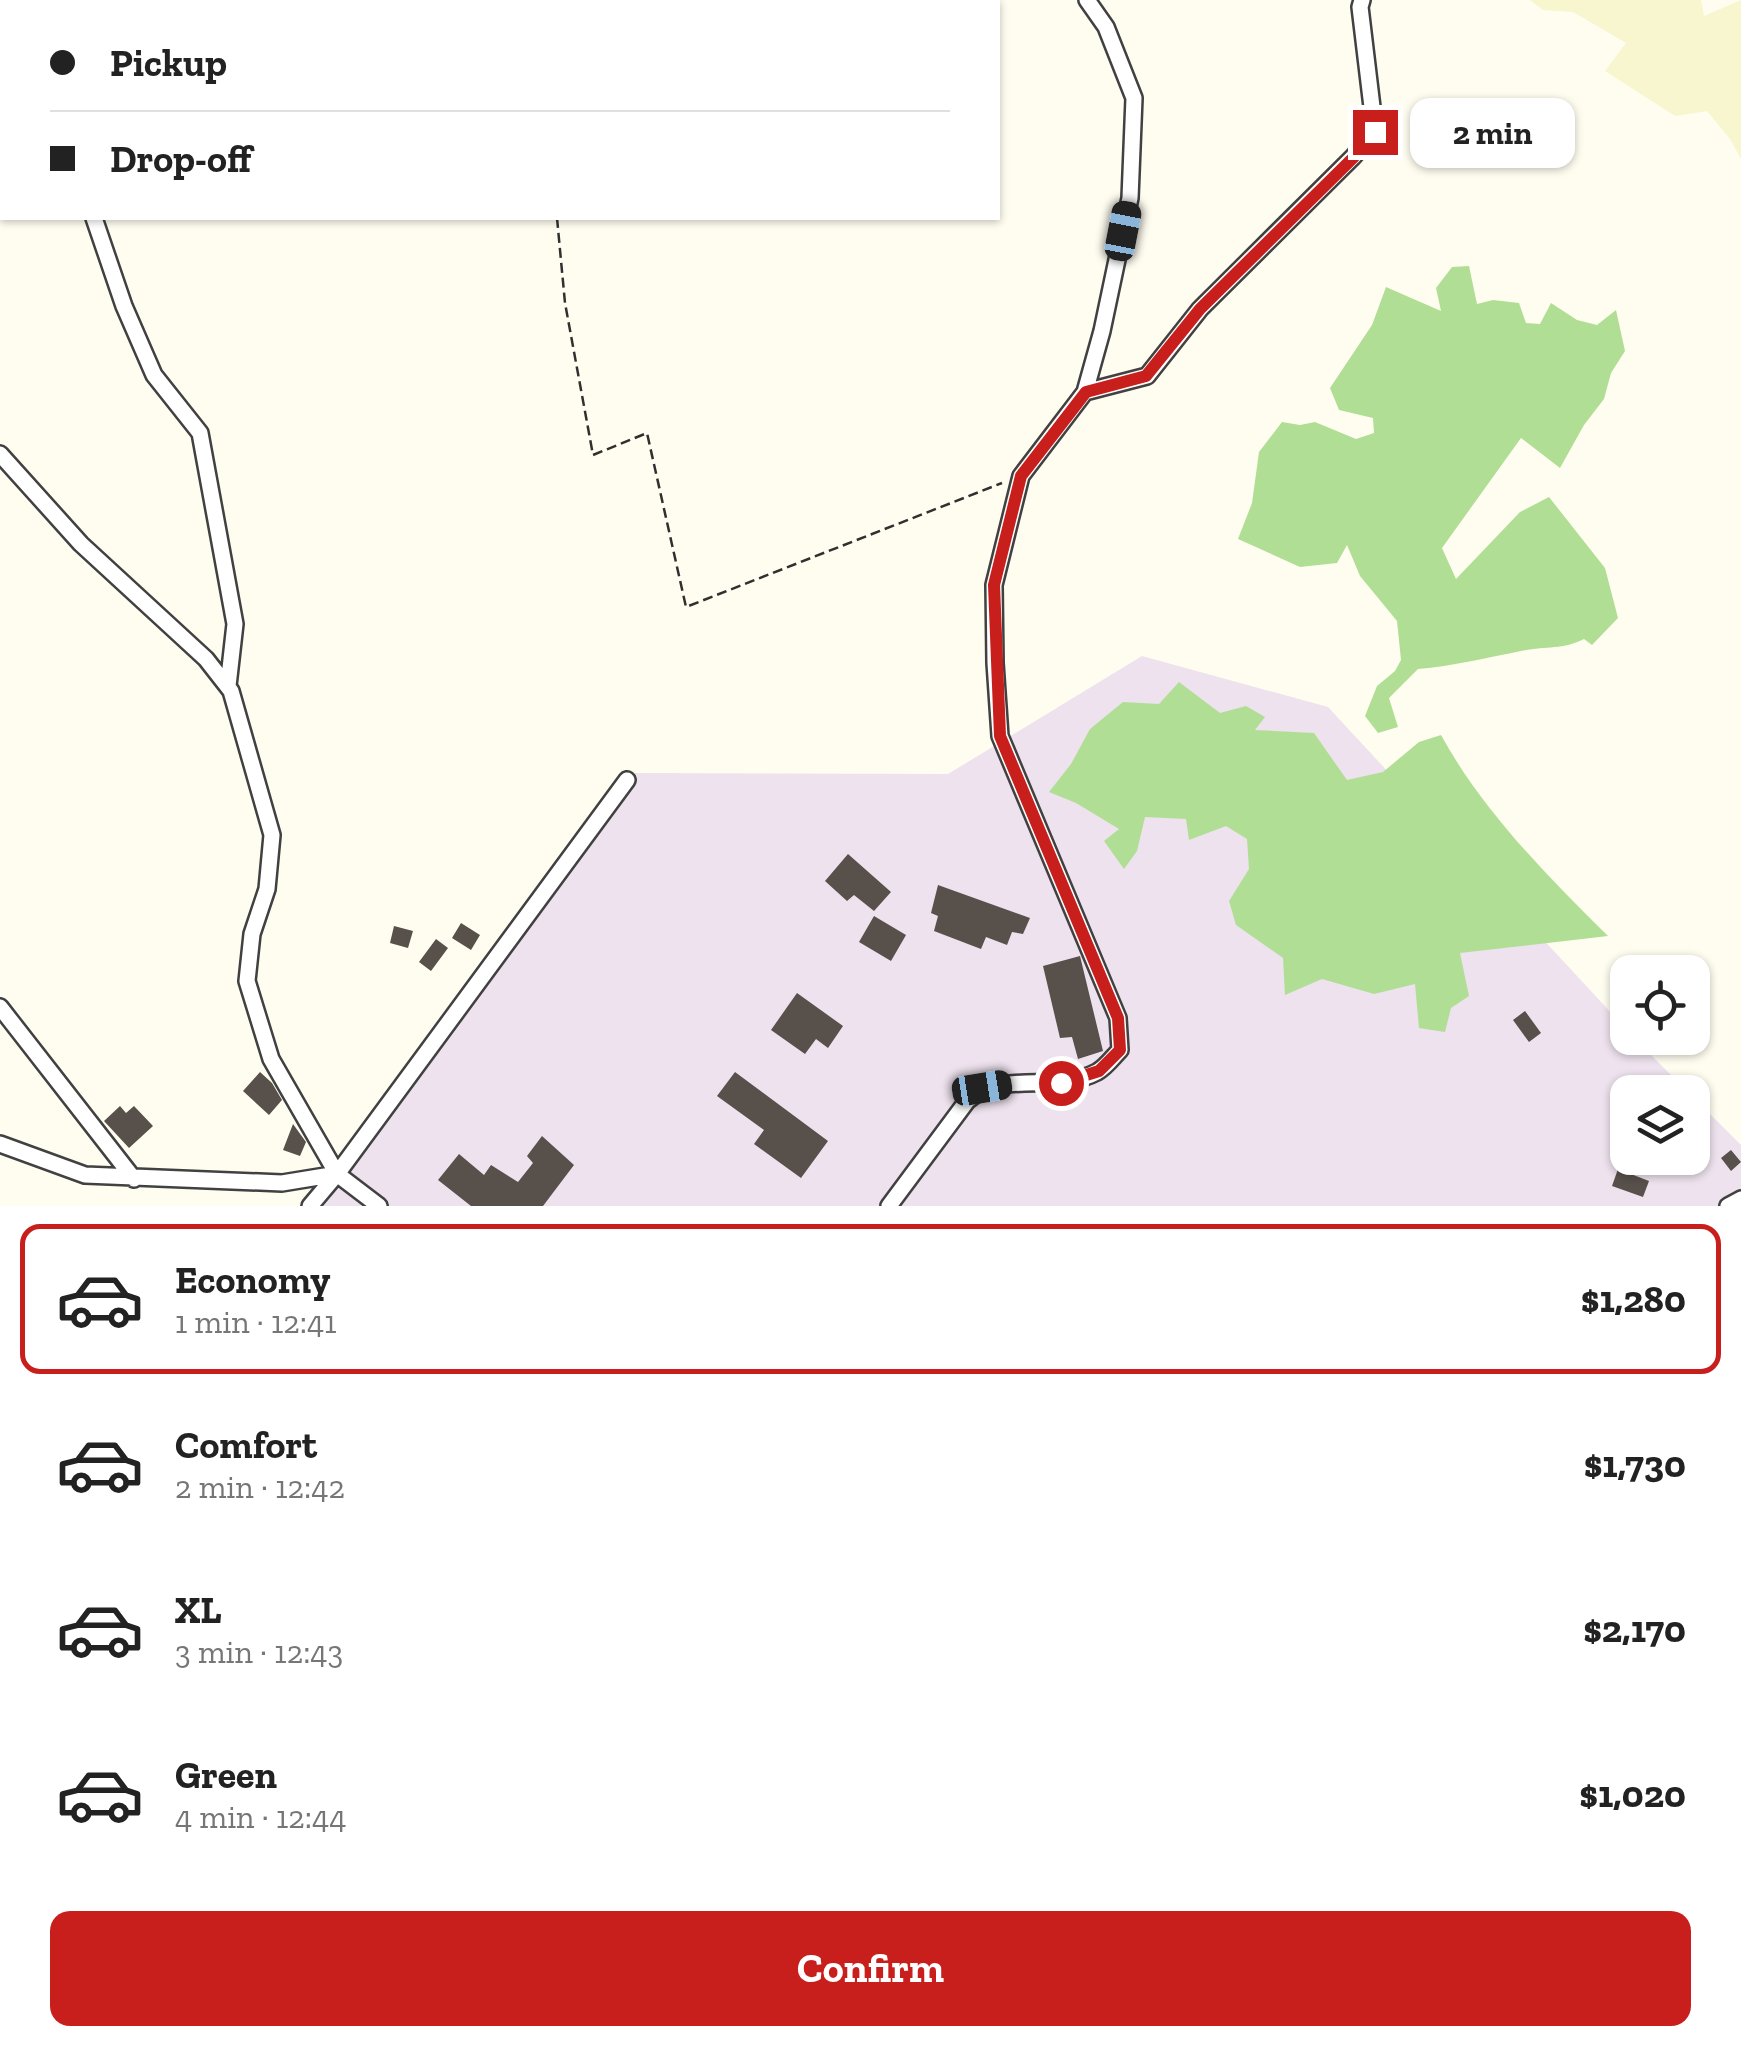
<!DOCTYPE html>
<meta charset="utf-8">
<style>
:root{--surface:#fff;--page:#f6f6f6;--text:#222;--muted:#767676;--line:#e0e0e0;--accent:#c81f1d}
body{margin:0;font-family:"Zilla Slab",serif;background:var(--page);color:var(--text);height:100vh;display:flex;flex-direction:column;font-size:38px;white-space:nowrap}
*{box-sizing:border-box;margin:0}
p{font-size:32px;color:var(--muted)}
.icon{flex:none;width:55px;height:55px;fill:none;stroke:currentColor;stroke-width:2;stroke-linecap:round;stroke-linejoin:round}
.map{position:relative;height:1206px;overflow:hidden}
.details{display:flex;flex-direction:column;background:var(--surface);flex:1}
.details>*{flex:none}
.banner{position:absolute;left:0px;top:0px;width:1000px;height:220px;box-shadow:0 2px 8px #0004;display:grid;align-content:center;height:220px;padding:0 50px;background:var(--surface)}
.tools{position:absolute;left:1610px;top:955px;display:grid;gap:20px}
.tools a{display:grid;place-items:center;width:100px;height:100px;border-radius:20px;background:var(--surface);box-shadow:0 2px 8px #0004;font-size:50px}
.end{position:absolute;width:45px;height:45px;margin:-22px;border:12px solid #c81f1d;background:#fff;box-shadow:0 0 0 5px #fff}
.from{border-radius:50%}
.bubble{position:absolute;height:70px;border-radius:20px;background:var(--surface);box-shadow:0 2px 8px #0004;font-size:32px;font-weight:700;line-height:70px;text-align:center}
.car{position:absolute;width:30px;height:60px;margin:-30px -15px;border-radius:12px;box-shadow:0 0 8px 2px #0007;background:linear-gradient(#222 24%,#8ab4d8 0 40%,#222 0 76%,#8ab4d8 0 86%,#222 0)}
.banner b{display:flex;align-items:center;gap:35px;height:95px;font-size:38px}
.banner b+b{border-top:2px solid var(--line)}
.banner i{width:25px;height:25px;background:var(--text)}
ul{padding:18px 0 0;list-style:none}
li{display:flex;align-items:center;gap:30px;height:150px;margin:0 20px 15px;padding:0 30px;border:5px solid transparent;border-radius:20px}
li div{flex:1}
li b{display:block;font-size:38px}
li em{font-style:normal;font-weight:700}
li.current{border-color:var(--accent)}
li>.icon{width:90px;height:90px;stroke-width:1.5}
.button{display:flex;gap:20px;margin-top:auto;padding:20px 50px}
.button a{flex:1;height:115px;border-radius:20px;background:var(--accent);color:#fff;font-size:40px;font-weight:700;line-height:115px;text-align:center}
.map>svg:first-child{display:block}
.industrial{fill:#ede2ed}
.farmland{fill:#f7f6ce}
.forest{fill:#b1de95}
.building{fill:#58504a}
.lines{fill:none;stroke-linecap:round;stroke-linejoin:round}
.street-casing{stroke:#414141;stroke-width:20}
.path{stroke:#303030;stroke-width:2.5;stroke-dasharray:10 5;stroke-linecap:butt}
.street{stroke:#fff;stroke-width:15}
.route{stroke:#c81f1d;stroke-width:12}
</style>
<div class="map">
<svg width="1741" height="1206" viewBox="0 0 1741 1206">
<rect width="100%" height="100%" fill="#fffdf0"/>
<path class="industrial" d="M1142 656 1328 707 1627 1030 1628 1038H1634L1688 1092H1628V1158H1692L1693 1097 1741 1145V1206H303L626 773 948 774Z"/>
<path class="farmland" d="M87 0H542L537 2Z
M1530 0H1701L1704 16 1741 0V159L1730 139 1707 111 1675 116 1605 71 1626 43 1573 12 1543 10Z"/>
<path class="forest" d="M1469 266 1477 304 1493 300 1519 303 1526 323 1540 324 1551 303 1577 320 1597 325 1616 310 1625 351 1611 373 1604 399 1584 425 1560 468 1521 438 1442 548 1456 579 1520 512 1549 497 1605 568 1618 618 1592 645 1584 639C1563 650 1544 646 1521 651 1486 658 1453 666 1418 669L1389 698 1398 727 1378 733 1365 716 1377 686 1395 671 1401 660 1397 621 1360 576 1347 545 1337 563 1300 567 1238 539 1252 503 1259 452 1282 422 1300 425 1315 422 1356 439 1374 433 1373 418 1339 410 1330 388 1372 325 1386 287 1441 311 1436 288 1452 267Z
M1179 682 1220 713 1246 706 1265 717 1255 730 1314 733 1347 780 1383 772 1419 742 1441 735C1482 810 1547 876 1608 936L1460 953 1469 996 1451 1008 1445 1032 1419 1028 1415 984 1374 994 1322 979 1285 995 1283 958 1236 925 1229 901 1249 869 1247 839 1226 826 1189 840 1186 819 1145 817 1137 851 1124 869 1104 841 1119 829 1076 803 1049 792 1071 764 1090 729 1123 702 1159 704Z"/>
<path class="building" d="M848 854 891 892 874 911 854 895 847 901 825 881Z
M938 885 1030 918 1023 934 1012 932 1007 945 986 937 981 949 934 931 938 916 931 913Z
M874 916 906 935 891 961 859 942Z
M461 923 480 935 471 950 452 938Z
M394 926 413 931 408 948 390 943Z
M436 939 448 948 431 971 419 962Z
M1080 956 1103 1051 1078 1059 1072 1037 1060 1038 1043 966Z
M797 993 843 1026 828 1048 816 1039 805 1054 771 1030Z
M1525 1011 1541 1033 1529 1042 1513 1020Z
M260 1072 272 1083 282 1100 269 1115 243 1091Z
M735 1072 828 1141 801 1178 754 1144 764 1130 717 1096Z
M120 1106 126 1113 134 1106 153 1126 129 1148 104 1121Z
M293 1124 306 1142 300 1156 283 1150Z
M542 1136 574 1165 543 1206H471L438 1180 459 1154 484 1175 491 1165 518 1182 533 1163 527 1156Z
M1731 1150 1741 1162 1731 1171 1721 1158Z
M1618 1169 1649 1181 1643 1197 1612 1186Z"/>
<g class="lines">
<defs>
<path id="street" d="M80 0V2
M94 218 124 306 154 375 200 433 235 624 228 686
M1085 392 1147 376 1200 309 1353 157 1375 132 1360 7 1362 0
M0 454 81 544 206 659 231 691 272 835 267 889 252 934 247 981 271 1059 337 1174
M0 1007 134 1179
M0 1144 85 1175 282 1183 337 1174 379 1206
M310 1206 337 1174 627 780
M889 1206 967 1101C1003 1069 1055 1094 1097 1072 1106 1067 1113 1057 1120 1050L1118 1018 1000 736 995 663 994 585 1021 476 1085 392 1102 331 1130 198 1134 98 1106 27 1087 0
M1728 1206 1741 1199"/>
</defs>
<use href="#street" class="street-casing"/>
<path class="path" d="M557 218 565 303 593 455 647 433 686 607 1002 483"/>
<use href="#street" class="street"/>
</g>
<g class="lines">
<path class="route" d="M1061 1083 1099 1071 1120 1050 1118 1018 1000 736 994 585 1021 476 1086 392 1146 376 1200 309 1354 157 1375 132"/>
</g>
</svg>
<div class="tools">
<a><svg class="icon" aria-label="locate" viewBox="0 0 24 24"><circle cx="12" cy="12" r="6"/><path d="M12 2v4M12 18v4M2 12h4M18 12h4"/></svg></a>
<a><svg class="icon" aria-label="layers" viewBox="0 0 24 24"><path d="M12 4l9 5-9 5-9-5zM3 14l9 5 9-5"/></svg></a>
</div>
<i class="end from" style="left:1061px;top:1083px"></i>
<i class="end" style="left:1375px;top:132px"></i>
<div class="bubble" style="left:1410px;top:98px;width:165px">2 min</div>
<i class="car" style="left:1123px;top:231px;rotate:11deg"></i>
<i class="car" style="left:982px;top:1088px;rotate:81deg"></i>
<div class="banner">
<b><i class="from"></i>Pickup</b>
<b><i></i>Drop-off</b>
</div>
</div>
<section class="details">
<ul>
<li class="current"><svg class="icon" aria-label="car" viewBox="0 0 24 24"><path d="M5 17H2v-5l4-1 3-4h7l3 4 3 1v5h-3M9 17h6M6 11h13"/><circle cx="7" cy="17" r="2"/><circle cx="17" cy="17" r="2"/></svg><div><b>Economy</b><p>1 min · 12:41</p></div><em>$1,280</em></li>
<li><svg class="icon" aria-label="car" viewBox="0 0 24 24"><path d="M5 17H2v-5l4-1 3-4h7l3 4 3 1v5h-3M9 17h6M6 11h13"/><circle cx="7" cy="17" r="2"/><circle cx="17" cy="17" r="2"/></svg><div><b>Comfort</b><p>2 min · 12:42</p></div><em>$1,730</em></li>
<li><svg class="icon" aria-label="car" viewBox="0 0 24 24"><path d="M5 17H2v-5l4-1 3-4h7l3 4 3 1v5h-3M9 17h6M6 11h13"/><circle cx="7" cy="17" r="2"/><circle cx="17" cy="17" r="2"/></svg><div><b>XL</b><p>3 min · 12:43</p></div><em>$2,170</em></li>
<li><svg class="icon" aria-label="car" viewBox="0 0 24 24"><path d="M5 17H2v-5l4-1 3-4h7l3 4 3 1v5h-3M9 17h6M6 11h13"/><circle cx="7" cy="17" r="2"/><circle cx="17" cy="17" r="2"/></svg><div><b>Green</b><p>4 min · 12:44</p></div><em>$1,020</em></li>
</ul>
<div class="button"><a>Confirm</a></div>
</section>
